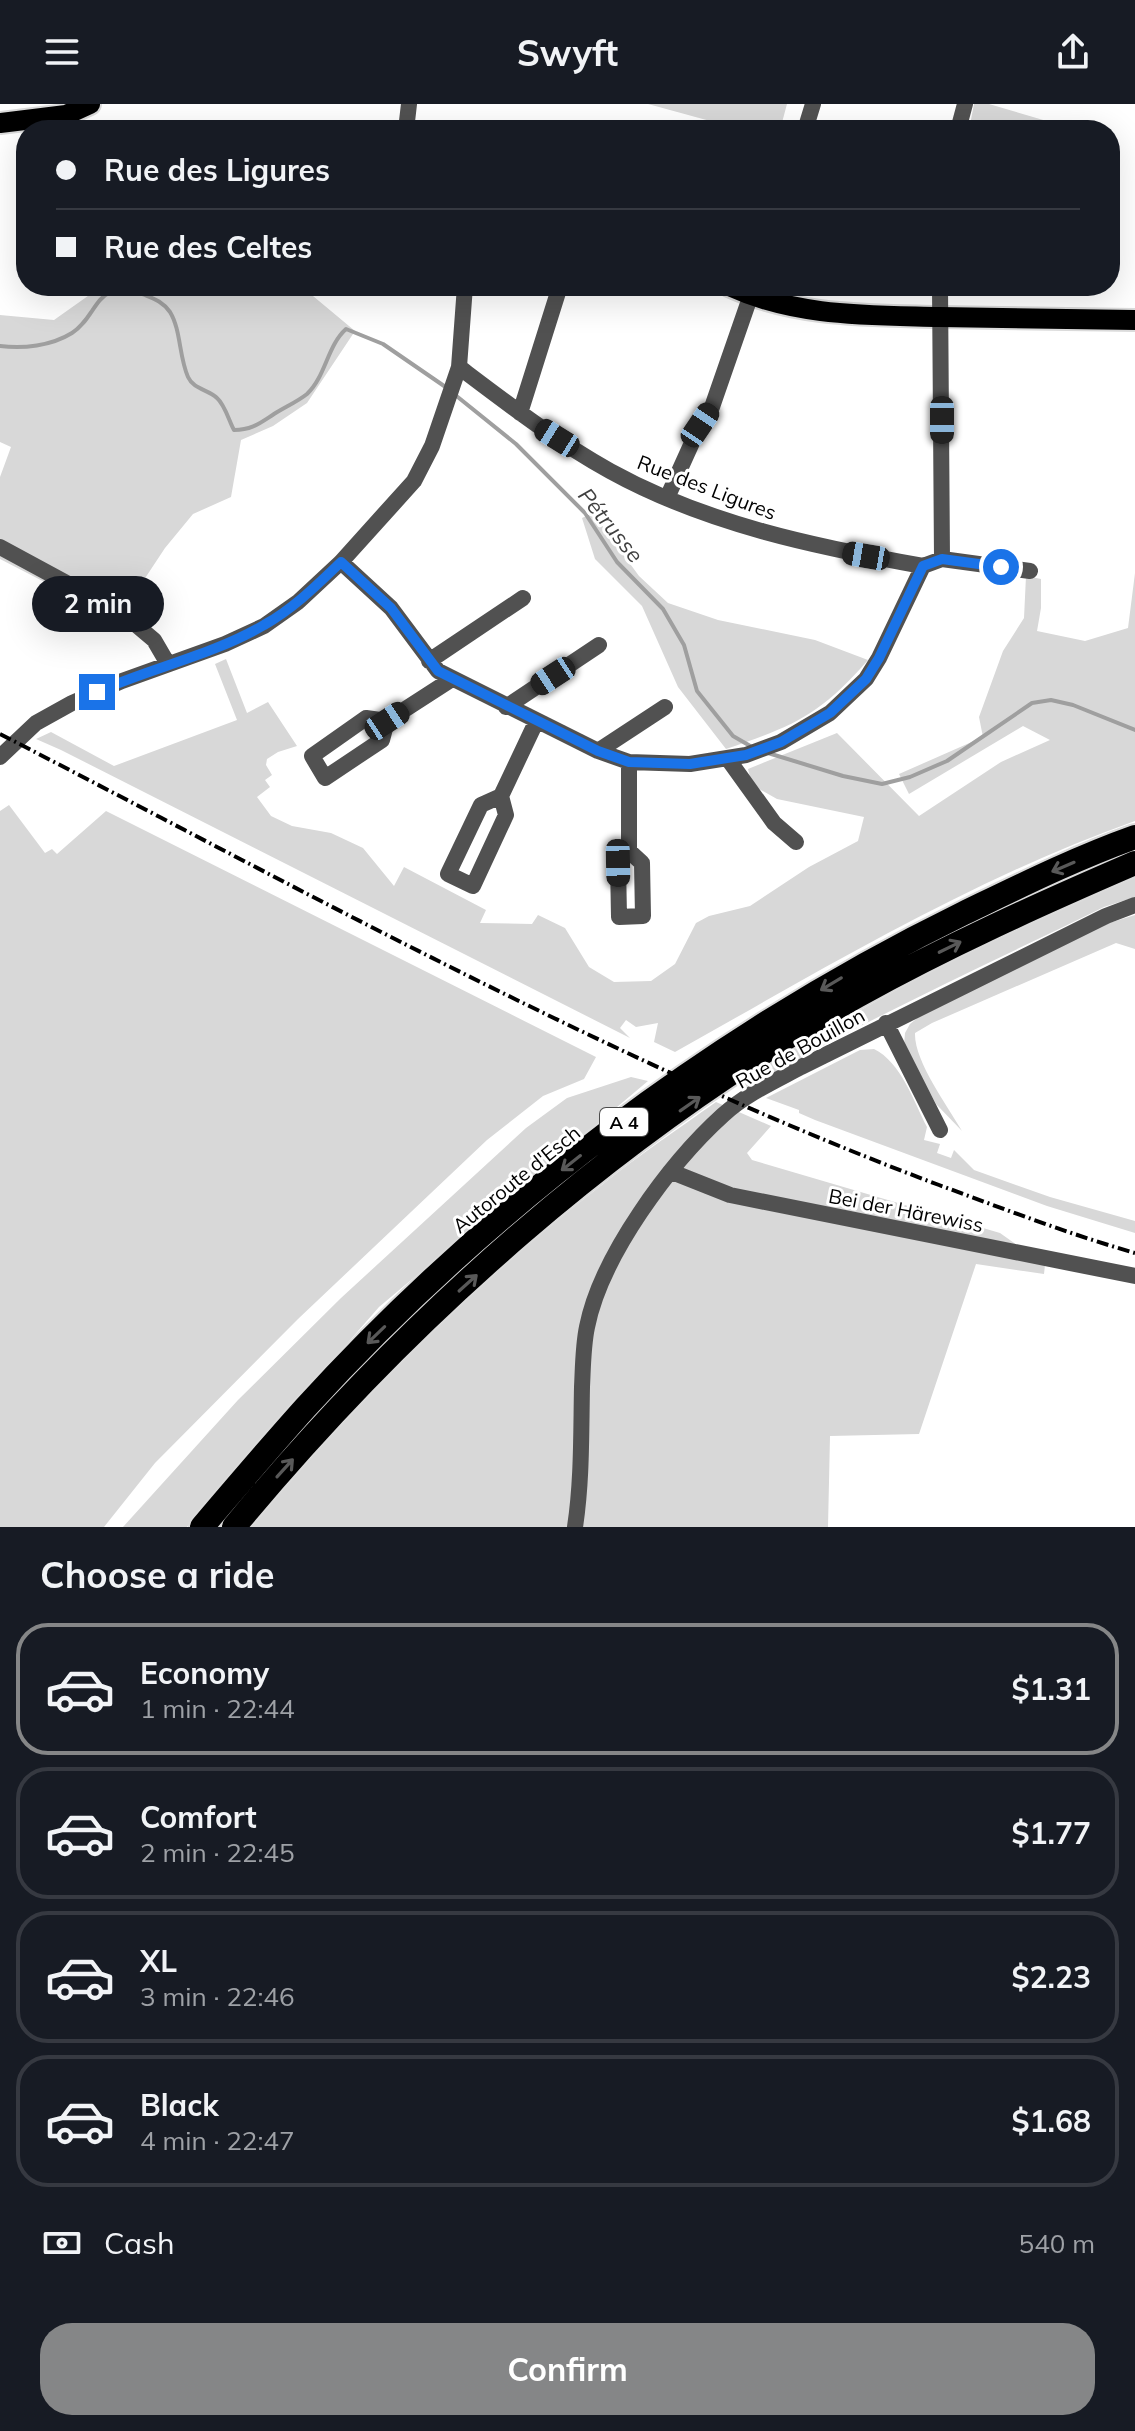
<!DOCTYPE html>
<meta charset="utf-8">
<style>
:root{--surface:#171b24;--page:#242831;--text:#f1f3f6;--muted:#9ea1a6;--line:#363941;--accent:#858687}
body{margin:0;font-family:Mulish,sans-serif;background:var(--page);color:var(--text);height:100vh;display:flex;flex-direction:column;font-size:30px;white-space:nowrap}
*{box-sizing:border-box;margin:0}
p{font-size:26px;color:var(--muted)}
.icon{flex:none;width:44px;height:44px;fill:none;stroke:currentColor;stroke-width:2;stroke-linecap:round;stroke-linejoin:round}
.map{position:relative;height:1423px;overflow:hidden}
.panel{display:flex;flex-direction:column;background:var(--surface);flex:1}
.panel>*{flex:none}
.hud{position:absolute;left:16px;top:16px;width:1104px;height:176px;border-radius:32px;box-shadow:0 8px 32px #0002;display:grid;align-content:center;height:176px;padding:0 40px;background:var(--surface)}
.end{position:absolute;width:36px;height:36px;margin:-18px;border:10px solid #1a73e8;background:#fff;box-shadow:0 0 0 4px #fff}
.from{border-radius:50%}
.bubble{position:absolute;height:56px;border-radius:28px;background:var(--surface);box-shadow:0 8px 32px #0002;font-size:26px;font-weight:700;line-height:56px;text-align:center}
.car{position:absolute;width:24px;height:48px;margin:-24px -12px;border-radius:10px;box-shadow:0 0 6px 2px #0007;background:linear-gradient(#222 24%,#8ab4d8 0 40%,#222 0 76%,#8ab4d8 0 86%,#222 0)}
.hud b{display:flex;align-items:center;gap:28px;height:76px;font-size:30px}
.hud b+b{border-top:2px solid var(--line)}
.hud i{width:20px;height:20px;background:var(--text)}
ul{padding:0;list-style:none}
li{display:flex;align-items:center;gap:24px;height:132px;margin:0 16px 12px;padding:0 24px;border:4px solid var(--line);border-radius:32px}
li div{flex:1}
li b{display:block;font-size:30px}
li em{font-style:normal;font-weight:700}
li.selected{border-color:var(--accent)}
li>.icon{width:72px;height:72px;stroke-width:1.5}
h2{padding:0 40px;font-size:36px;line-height:96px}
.pay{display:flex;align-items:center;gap:20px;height:88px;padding:0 40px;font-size:30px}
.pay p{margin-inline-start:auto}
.primary-button{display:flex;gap:16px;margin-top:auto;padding:16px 40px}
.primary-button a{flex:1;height:92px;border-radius:32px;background:var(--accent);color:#fff;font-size:32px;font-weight:700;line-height:92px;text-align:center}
header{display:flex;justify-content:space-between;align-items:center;height:104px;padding:0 40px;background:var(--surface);font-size:36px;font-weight:700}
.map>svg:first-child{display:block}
.green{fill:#d8d8d8}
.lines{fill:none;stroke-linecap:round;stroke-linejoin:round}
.stream{stroke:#9f9f9f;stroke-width:4}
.major-casing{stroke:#dbdbdb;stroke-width:24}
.highway-casing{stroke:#dbdbdb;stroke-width:28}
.minor{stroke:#515151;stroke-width:16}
.major{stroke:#000;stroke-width:20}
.highway{stroke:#000;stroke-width:24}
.rail{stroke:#000;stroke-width:4;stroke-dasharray:12 4 2 4;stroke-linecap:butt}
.oneway{stroke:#595959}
.route{stroke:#1a73e8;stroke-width:10}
.labels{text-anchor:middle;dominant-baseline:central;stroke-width:6;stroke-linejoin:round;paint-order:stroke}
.shield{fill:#fff;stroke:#4c4c4c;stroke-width:2}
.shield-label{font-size:18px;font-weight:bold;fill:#000}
.street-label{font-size:20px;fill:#000;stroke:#fff}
.water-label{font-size:22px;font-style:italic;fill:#404040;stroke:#fff}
</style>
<header><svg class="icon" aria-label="menu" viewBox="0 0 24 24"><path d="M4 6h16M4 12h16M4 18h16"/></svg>Swyft<svg class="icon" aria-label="share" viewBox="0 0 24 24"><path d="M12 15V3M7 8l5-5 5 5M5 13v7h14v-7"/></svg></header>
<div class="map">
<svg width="1135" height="1423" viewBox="0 0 1135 1423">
<rect width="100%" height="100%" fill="#fff"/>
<path class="green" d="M648 0H787L780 26H754L744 21 747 26H743Z
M974 0H989L1050 18V26H969Z
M102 182H194L211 190 313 192 355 227 307 299 273 322 241 336 231 393 193 410 165 444 122 509 66 481 62 487 0 455V373L11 343 0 338V211L54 216Z
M593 409 639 472 668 499 718 516 815 536 868 556C820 611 794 622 726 645L678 583 642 502 595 455 582 414Z
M1135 469V717C972 775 825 864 675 948L654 938 658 919 636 923 626 916 620 924 630 934 61 646 36 635 51 628 114 662 237 616 215 560 226 555 247 609 268 598 297 642 278 648 267 655 266 661 272 671 265 676 270 683 257 693 271 712 292 722 331 729 363 744 394 782 404 763 486 806 480 819 532 820 538 811 565 824 589 863 614 878 651 877 675 860 696 819 709 812 750 802 809 763 858 737 864 713 777 695 752 681 748 665 837 629 919 712 1001 658 1050 636 1023 622 909 690 899 670 983 633 979 613 1003 547 1024 514 1026 472 1041 475V504L1037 527 1085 537 1128 524Z
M9 701 45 749 52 745 57 750 106 707 596 953 584 975 543 992 487 1036 298 1215 155 1359 104 1423H0V707Z
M1135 773V793L1104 803C984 862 861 917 746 985L737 981C864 900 995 828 1135 773Z
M1135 811V845L1116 839 932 919 915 929C914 957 947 1001 962 1027L936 1000 904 941 905 929 910 920 921 911 1109 819Z
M874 945C901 958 914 998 927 1023L924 1036 940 1040 937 1049 951 1054 954 1046 974 1066 1050 1093 1135 1117V1129L1047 1102 815 1016 799 1009V1006L766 994 860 946Z
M631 973 648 977 379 1203 187 1423H123L238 1296 341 1194 526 1024 567 994Z
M716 998 771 1022 747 1049 752 1056 1000 1129 1045 1161 1044 1170 976 1160 919 1330 830 1332 828 1423H251C354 1297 474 1180 603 1080 639 1051 678 1025 716 998Z"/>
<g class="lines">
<path class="stream" d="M0 242C23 245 51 242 72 229 100 211 94 172 145 191 155 195 163 198 170 208 181 226 179 253 188 273 194 286 208 285 217 294 225 301 229 317 234 326 252 326 260 319 274 310 285 303 297 298 307 290 326 272 327 242 346 225L383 240 447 284
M454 290 516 340 585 409 617 458 663 505 684 541 697 587 733 632 752 643
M768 649 843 672 882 680 910 673 947 657 1032 599 1051 596 1073 601 1135 626"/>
<defs>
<path id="major" d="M0 19 66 11 90 0
M729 182C796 213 868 211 939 213 1005 214 1070 215 1135 216"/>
<path id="highway" d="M202 1423C236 1383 270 1343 305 1304 490 1101 717 930 964 809 1020 782 1076 754 1135 733
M234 1423C408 1213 619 1026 857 892 947 842 1040 800 1135 759"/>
</defs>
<use href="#major" class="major-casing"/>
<use href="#highway" class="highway-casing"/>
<path class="minor" d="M406 26 409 0
M805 26 813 0
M958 26 965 0
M459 263C508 300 556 337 610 367 706 420 816 443 923 462
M520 309 560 182
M667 394 700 321 712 303 754 182
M0 443 122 509 154 536 168 560
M942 455 1030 467
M341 458 391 504 438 567 598 647 629 658 690 660 746 651 781 638 830 609 866 575 879 554 923 462 942 455 940 182
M429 557 523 494
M506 603 599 541
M387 617 366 614 312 652 325 674 382 636 387 617 452 575
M598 647 665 603
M0 653 36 619 72 599 122 577 225 540 264 522 298 498 341 458 414 377 432 342 459 263 465 182
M728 655 774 719 796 738
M629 658V747L618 759 619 813 643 812 642 759 629 747
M501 692 506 711 473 782 448 770 481 701 501 692 536 618
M886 919 940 1026
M672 1068 730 1091 1135 1172
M575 1423C582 1377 581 1330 582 1283 583 1263 583 1242 587 1223 601 1152 670 1059 723 1011 746 990 775 977 801 963L1106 812 1135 801"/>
<use href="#major" class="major"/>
<use href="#highway" class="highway"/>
<path class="rail" d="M0 630C309 789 613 959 939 1081 1004 1105 1069 1130 1135 1149"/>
</g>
<defs><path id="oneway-shaft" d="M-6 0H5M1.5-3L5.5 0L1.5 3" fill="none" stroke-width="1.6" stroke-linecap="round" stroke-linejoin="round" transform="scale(2)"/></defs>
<g class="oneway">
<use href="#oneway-shaft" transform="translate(1063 763) rotate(157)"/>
<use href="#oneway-shaft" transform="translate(950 843) rotate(-26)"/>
<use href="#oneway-shaft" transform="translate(831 880) rotate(149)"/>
<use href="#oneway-shaft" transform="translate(690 1000) rotate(-35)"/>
<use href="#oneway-shaft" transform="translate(571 1059) rotate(142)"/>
<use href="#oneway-shaft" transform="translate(468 1179) rotate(-42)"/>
<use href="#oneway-shaft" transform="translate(376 1231) rotate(136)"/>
<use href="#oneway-shaft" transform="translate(285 1364) rotate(-48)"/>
</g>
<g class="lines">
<path class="route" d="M97 588C151 564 213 551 264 521 293 505 317 481 341 458L391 504 438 567 598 647 629 658 690 660 746 651 781 638 830 609 866 575 879 554 923 462 942 455 1001 463"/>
</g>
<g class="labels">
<rect class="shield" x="600" y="1004" width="48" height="28" rx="6"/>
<g class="shield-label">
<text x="624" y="1018">A 4</text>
</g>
<g class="street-label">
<text transform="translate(707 383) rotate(21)">Rue des Ligures</text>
<text transform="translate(800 944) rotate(-29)">Rue de Bouillon</text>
<text transform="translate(516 1075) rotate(-39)">Autoroute d'Esch</text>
<text transform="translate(906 1106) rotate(11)">Bei der Härewiss</text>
</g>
<g class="water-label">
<text transform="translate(611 421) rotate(51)">Pétrusse</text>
</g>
</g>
</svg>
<i class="end from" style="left:1001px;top:463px"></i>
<i class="end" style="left:97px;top:588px"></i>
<div class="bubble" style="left:32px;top:472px;width:132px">2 min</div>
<i class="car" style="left:942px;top:316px;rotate:180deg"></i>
<i class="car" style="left:700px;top:321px;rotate:34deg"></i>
<i class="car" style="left:557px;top:334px;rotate:302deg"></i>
<i class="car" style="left:866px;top:452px;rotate:280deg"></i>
<i class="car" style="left:553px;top:572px;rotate:237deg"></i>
<i class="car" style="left:387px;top:617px;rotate:57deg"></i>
<i class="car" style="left:618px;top:759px;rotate:179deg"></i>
<div class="hud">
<b><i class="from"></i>Rue des Ligures</b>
<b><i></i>Rue des Celtes</b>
</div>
</div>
<section class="panel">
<h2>Choose a ride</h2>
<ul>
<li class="selected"><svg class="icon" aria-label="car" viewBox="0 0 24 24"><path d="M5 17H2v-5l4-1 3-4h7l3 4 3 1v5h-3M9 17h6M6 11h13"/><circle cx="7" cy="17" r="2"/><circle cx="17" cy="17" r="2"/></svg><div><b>Economy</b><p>1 min · 22:44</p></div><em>$1.31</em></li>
<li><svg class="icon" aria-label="car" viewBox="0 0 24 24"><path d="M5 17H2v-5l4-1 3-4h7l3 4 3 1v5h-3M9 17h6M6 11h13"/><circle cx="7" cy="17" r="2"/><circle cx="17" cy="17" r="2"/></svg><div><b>Comfort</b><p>2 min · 22:45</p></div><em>$1.77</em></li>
<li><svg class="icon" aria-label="car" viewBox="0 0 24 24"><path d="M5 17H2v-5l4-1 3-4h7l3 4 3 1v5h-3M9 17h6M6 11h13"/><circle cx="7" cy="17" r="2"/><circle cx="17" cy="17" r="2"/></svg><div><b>XL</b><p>3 min · 22:46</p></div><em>$2.23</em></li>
<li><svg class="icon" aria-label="car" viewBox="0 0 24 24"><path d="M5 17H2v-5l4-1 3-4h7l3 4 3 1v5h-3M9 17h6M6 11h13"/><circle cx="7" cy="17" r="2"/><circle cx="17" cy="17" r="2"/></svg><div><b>Black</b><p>4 min · 22:47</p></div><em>$1.68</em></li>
</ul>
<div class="pay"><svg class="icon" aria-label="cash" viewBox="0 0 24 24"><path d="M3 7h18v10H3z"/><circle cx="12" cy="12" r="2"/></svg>Cash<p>540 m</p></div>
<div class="primary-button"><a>Confirm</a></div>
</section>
